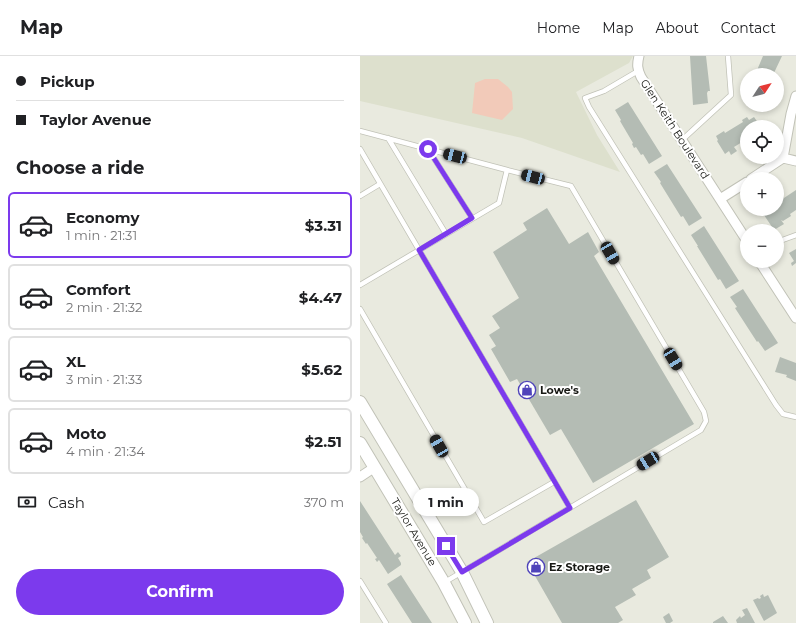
<!DOCTYPE html>
<meta charset="utf-8">
<style>
:root{--surface:#fff;--page:#f2f2f2;--text:#202124;--muted:#757577;--line:#e0e0e0;--accent:#7c3aed}
body{margin:0;font-family:Montserrat,sans-serif;background:var(--page);color:var(--text);height:100vh;display:flex;flex-direction:column;font-size:15px;white-space:nowrap}
*{box-sizing:border-box;margin:0}
p{font-size:13px;color:var(--muted)}
.icon{flex:none;width:22px;height:22px;fill:none;stroke:currentColor;stroke-width:2;stroke-linecap:round;stroke-linejoin:round}
.map{position:relative;flex:1;overflow:hidden}
.side{display:flex;flex-direction:column;background:var(--surface);width:360px}
.side>*{flex:none}
.top-card{display:grid;align-content:center;height:88px;padding:0 16px;background:var(--surface)}
.needle{width:26px;rotate:54deg}
.fabs{position:absolute;left:380px;top:12px;display:grid;gap:8px}
.fabs a{display:grid;place-items:center;width:44px;height:44px;border-radius:50%;background:var(--surface);box-shadow:0 2px 6px #0003;font-size:20px}
.end{position:absolute;width:18px;height:18px;margin:-9px;border:5px solid #7c3aed;background:#fff;box-shadow:0 0 0 2px #fff}
.from{border-radius:50%}
.bubble{position:absolute;height:28px;border-radius:14px;background:var(--surface);box-shadow:0 2px 6px #0003;font-size:13px;font-weight:700;line-height:28px;text-align:center}
.car{position:absolute;width:12px;height:24px;margin:-12px -6px;border-radius:5px;box-shadow:0 0 3px 1px #0007;background:linear-gradient(#222 24%,#8ab4d8 0 40%,#222 0 76%,#8ab4d8 0 86%,#222 0)}
.top-card b{display:flex;align-items:center;gap:14px;height:38px;font-size:15px}
.top-card b+b{border-top:1px solid var(--line)}
.top-card i{width:10px;height:10px;background:var(--text)}
ul{padding:0;list-style:none}
li{display:flex;align-items:center;gap:12px;height:66px;margin:0 8px 6px;padding:0 8px;border:2px solid var(--line);border-radius:6px}
li div{flex:1}
li b{display:block;font-size:15px}
li em{font-style:normal;font-weight:700}
li.active{border-color:var(--accent)}
li>.icon{width:36px;height:36px;stroke-width:1.5}
h2{padding:0 16px;font-size:18px;line-height:48px}
.pay{display:flex;align-items:center;gap:10px;height:44px;padding:0 16px;font-size:15px}
.pay p{margin-inline-start:auto}
.cta{display:flex;gap:8px;margin-top:auto;padding:8px 16px}
.cta a{flex:1;height:46px;border-radius:24px;background:var(--accent);color:#fff;font-size:16px;font-weight:700;line-height:46px;text-align:center}
header{display:flex;align-items:center;gap:24px;box-sizing:border-box;height:56px;padding:0 20px;background:var(--surface);border-bottom:1px solid var(--line)}
header strong{font-size:19px}
nav{display:flex;gap:22px;margin-inline-start:auto;font-size:14px}
main{display:flex;flex:1;min-height:0}
.map>svg:first-child{display:block}
.built{fill:#dde0cd}
.green{fill:#f2cab9}
.building{fill:#b4bcb4}
.lines{fill:none;stroke-linecap:round;stroke-linejoin:round}
.service-casing{stroke:#c1c2b7;stroke-width:6}
.minor-casing{stroke:#c1c2b7;stroke-width:11}
.secondary-casing{stroke:#c1c2b7;stroke-width:14}
.service{stroke:#fff;stroke-width:4.5}
.minor{stroke:#fff;stroke-width:9}
.secondary{stroke:#fff;stroke-width:12}
.route{stroke:#7c3aed;stroke-width:5}
.labels{text-anchor:middle;dominant-baseline:central;stroke-width:4;stroke-linejoin:round;paint-order:stroke}
.street-label{font-size:11px;fill:#171814;stroke:#fff}
.poi-label{font-size:11px;font-weight:bold;fill:#171814;stroke:#fff;text-anchor:start}
</style>
<header>
<strong>Map</strong>
<nav><a>Home</a><a>Map</a><a>About</a><a>Contact</a></nav>
</header>
<main>
<section class="side">
<div class="top-card">
<b><i class="from"></i>Pickup</b>
<b><i></i>Taylor Avenue</b>
</div>
<h2>Choose a ride</h2>
<ul>
<li class="active"><svg class="icon" aria-label="car" viewBox="0 0 24 24"><path d="M5 17H2v-5l4-1 3-4h7l3 4 3 1v5h-3M9 17h6M6 11h13"/><circle cx="7" cy="17" r="2"/><circle cx="17" cy="17" r="2"/></svg><div><b>Economy</b><p>1 min · 21:31</p></div><em>$3.31</em></li>
<li><svg class="icon" aria-label="car" viewBox="0 0 24 24"><path d="M5 17H2v-5l4-1 3-4h7l3 4 3 1v5h-3M9 17h6M6 11h13"/><circle cx="7" cy="17" r="2"/><circle cx="17" cy="17" r="2"/></svg><div><b>Comfort</b><p>2 min · 21:32</p></div><em>$4.47</em></li>
<li><svg class="icon" aria-label="car" viewBox="0 0 24 24"><path d="M5 17H2v-5l4-1 3-4h7l3 4 3 1v5h-3M9 17h6M6 11h13"/><circle cx="7" cy="17" r="2"/><circle cx="17" cy="17" r="2"/></svg><div><b>XL</b><p>3 min · 21:33</p></div><em>$5.62</em></li>
<li><svg class="icon" aria-label="car" viewBox="0 0 24 24"><path d="M5 17H2v-5l4-1 3-4h7l3 4 3 1v5h-3M9 17h6M6 11h13"/><circle cx="7" cy="17" r="2"/><circle cx="17" cy="17" r="2"/></svg><div><b>Moto</b><p>4 min · 21:34</p></div><em>$2.51</em></li>
</ul>
<div class="pay"><svg class="icon" aria-label="cash" viewBox="0 0 24 24"><path d="M3 7h18v10H3z"/><circle cx="12" cy="12" r="2"/></svg>Cash<p>370 m</p></div>
<div class="cta"><a>Confirm</a></div>
</section>
<div class="map">
<svg width="436" height="567" viewBox="0 0 436 567">
<rect width="100%" height="100%" fill="#e9eadf"/>
<path class="built" d="M0 0H273L269 7 216 36 237 79 260 116 162 82 0 45Z"/>
<path class="green" d="M125 23H138L148 31 152 36 153 53 142 64 112 57 115 27Z"/>
<path class="building" d="M330 0H346L350 35H348L347 37 348 47 333 49Z
M403 0H422L413 19H395Z
M268 46 302 100 289 108 283 98 281 99 276 91 274 92 272 88 273 87 260 65 261 64 255 54Z
M387 61 389 64 394 61 401 71H387V83L374 91 377 95 371 99 369 95 365 98 357 85 358 84 356 80 364 75 365 77 383 66 382 64Z
M307 108 342 162 329 170 323 160 321 161 300 127 301 126 294 116Z
M436 134V154L430 158 431 160 423 165 421 164 424 168 414 174 402 156 406 153H417V146L421 144 418 141 422 138 424 142Z
M187 152 209 188 228 176 239 196 234 200 334 368 233 427 201 373 190 379 157 323 150 326 131 293 136 290 129 279 140 272 132 260 159 242 133 196 167 174 163 167Z
M344 170 379 225 366 233 360 223 358 224 337 190H338L331 179Z
M436 193V207L432 210 431 207 434 205 429 197Z
M383 233 418 287 405 295 398 285 397 286 375 252 377 251 370 241Z
M420 301 436 307V325L426 321 427 319 415 316Z
M276 444 309 501 287 514 291 522 272 533 276 539 255 551 263 564 258 567H202L167 506Z
M0 445 35 499 38 496 41 500 38 502 41 507V509L28 518 19 504 17 506 15 503 17 502 7 487 6 488 2 482 3 481 0 476Z
M41 519 72 567H52L27 528Z
M403 538 404 541 408 539 417 557 404 565 393 544 398 542 399 543 401 542 400 540Z
M387 552 395 567H377L376 564 380 560 381 562 385 559 382 554Z
M309 557 313 565 310 567H306L303 561Z
M363 560 368 567H353V566Z"/>
<g class="lines">
<defs>
<path id="service" d="M278 15 244 35 225 42 229 51 416 349 423 358 436 361
M0 75 147 114 139 147 0 229
M28 82 86 178
M322 84 371 39 368 0
M0 93 210 452
M68 93 112 162
M0 140 20 128
M417 186 436 179
M0 253 124 466 194 426
M0 525 26 567
M85 526 341 374 346 365 344 356 211 130 147 114"/>
<path id="minor" d="M279 0C277 8 277 13 281 21L387 185
M423 102 431 58 436 40
M391 123 423 102 436 105
M360 143 387 126
M399 205 436 262
M0 421 15 411"/>
<path id="secondary" d="M0 346 102 516 127 567
M0 387 84 527 105 567"/>
</defs>
<use href="#service" class="service-casing"/>
<use href="#minor" class="minor-casing"/>
<use href="#secondary" class="secondary-casing"/>
<use href="#service" class="service"/>
<use href="#minor" class="minor"/>
<use href="#secondary" class="secondary"/>
</g>
<g class="lines">
<path class="route" d="M68 93 112 162 59 194 210 452 102 516 86 490"/>
</g>
<defs>
<symbol id="shop-ring" viewBox="-11 -11 22 22"><circle r="9.5" fill="#fff" stroke="#4f43ba" stroke-width="1.5"/><path d="M-5-2.5h2.3a2.7 3.5 0 0 1 5.4 0H5L5.5 6h-11ZM-1.5-2.5h3a1.5 2.3 0 0 0-3 0Z" fill="#4f43ba"/></symbol>
</defs>
<g fill-rule="evenodd">
<use href="#shop-ring" x="157" y="324" width="20" height="20"/>
<use href="#shop-ring" x="166" y="501" width="20" height="20"/>
</g>
<g class="labels">
<g class="street-label">
<text transform="translate(315 73) rotate(57)">Glen Keith Boulevard</text>
<text transform="translate(54 476) rotate(59)">Taylor Avenue</text>
</g>
<g class="poi-label">
<text x="180" y="334">Lowe's</text>
<text x="189" y="511">Ez Storage</text>
</g>
</g>
</svg>
<div class="fabs">
<a><svg class="needle" viewBox="-14 -14 28 28"><path d="M0-13l5 13h-10z" fill="#e53935"/><path d="M0 13l5-13h-10z" fill="#757577"/></svg></a>
<a><svg class="icon" aria-label="locate" viewBox="0 0 24 24"><circle cx="12" cy="12" r="6"/><path d="M12 2v4M12 18v4M2 12h4M18 12h4"/></svg></a>
<a>+</a>
<a>−</a>
</div>
<i class="end from" style="left:68px;top:93px"></i>
<i class="end" style="left:86px;top:490px"></i>
<div class="bubble" style="left:53px;top:432px;width:66px">1 min</div>
<i class="car" style="left:95px;top:100px;rotate:285deg"></i>
<i class="car" style="left:173px;top:121px;rotate:285deg"></i>
<i class="car" style="left:250px;top:197px;rotate:150deg"></i>
<i class="car" style="left:313px;top:303px;rotate:149deg"></i>
<i class="car" style="left:79px;top:390px;rotate:330deg"></i>
<i class="car" style="left:288px;top:405px;rotate:239deg"></i>
</div>
</main>
